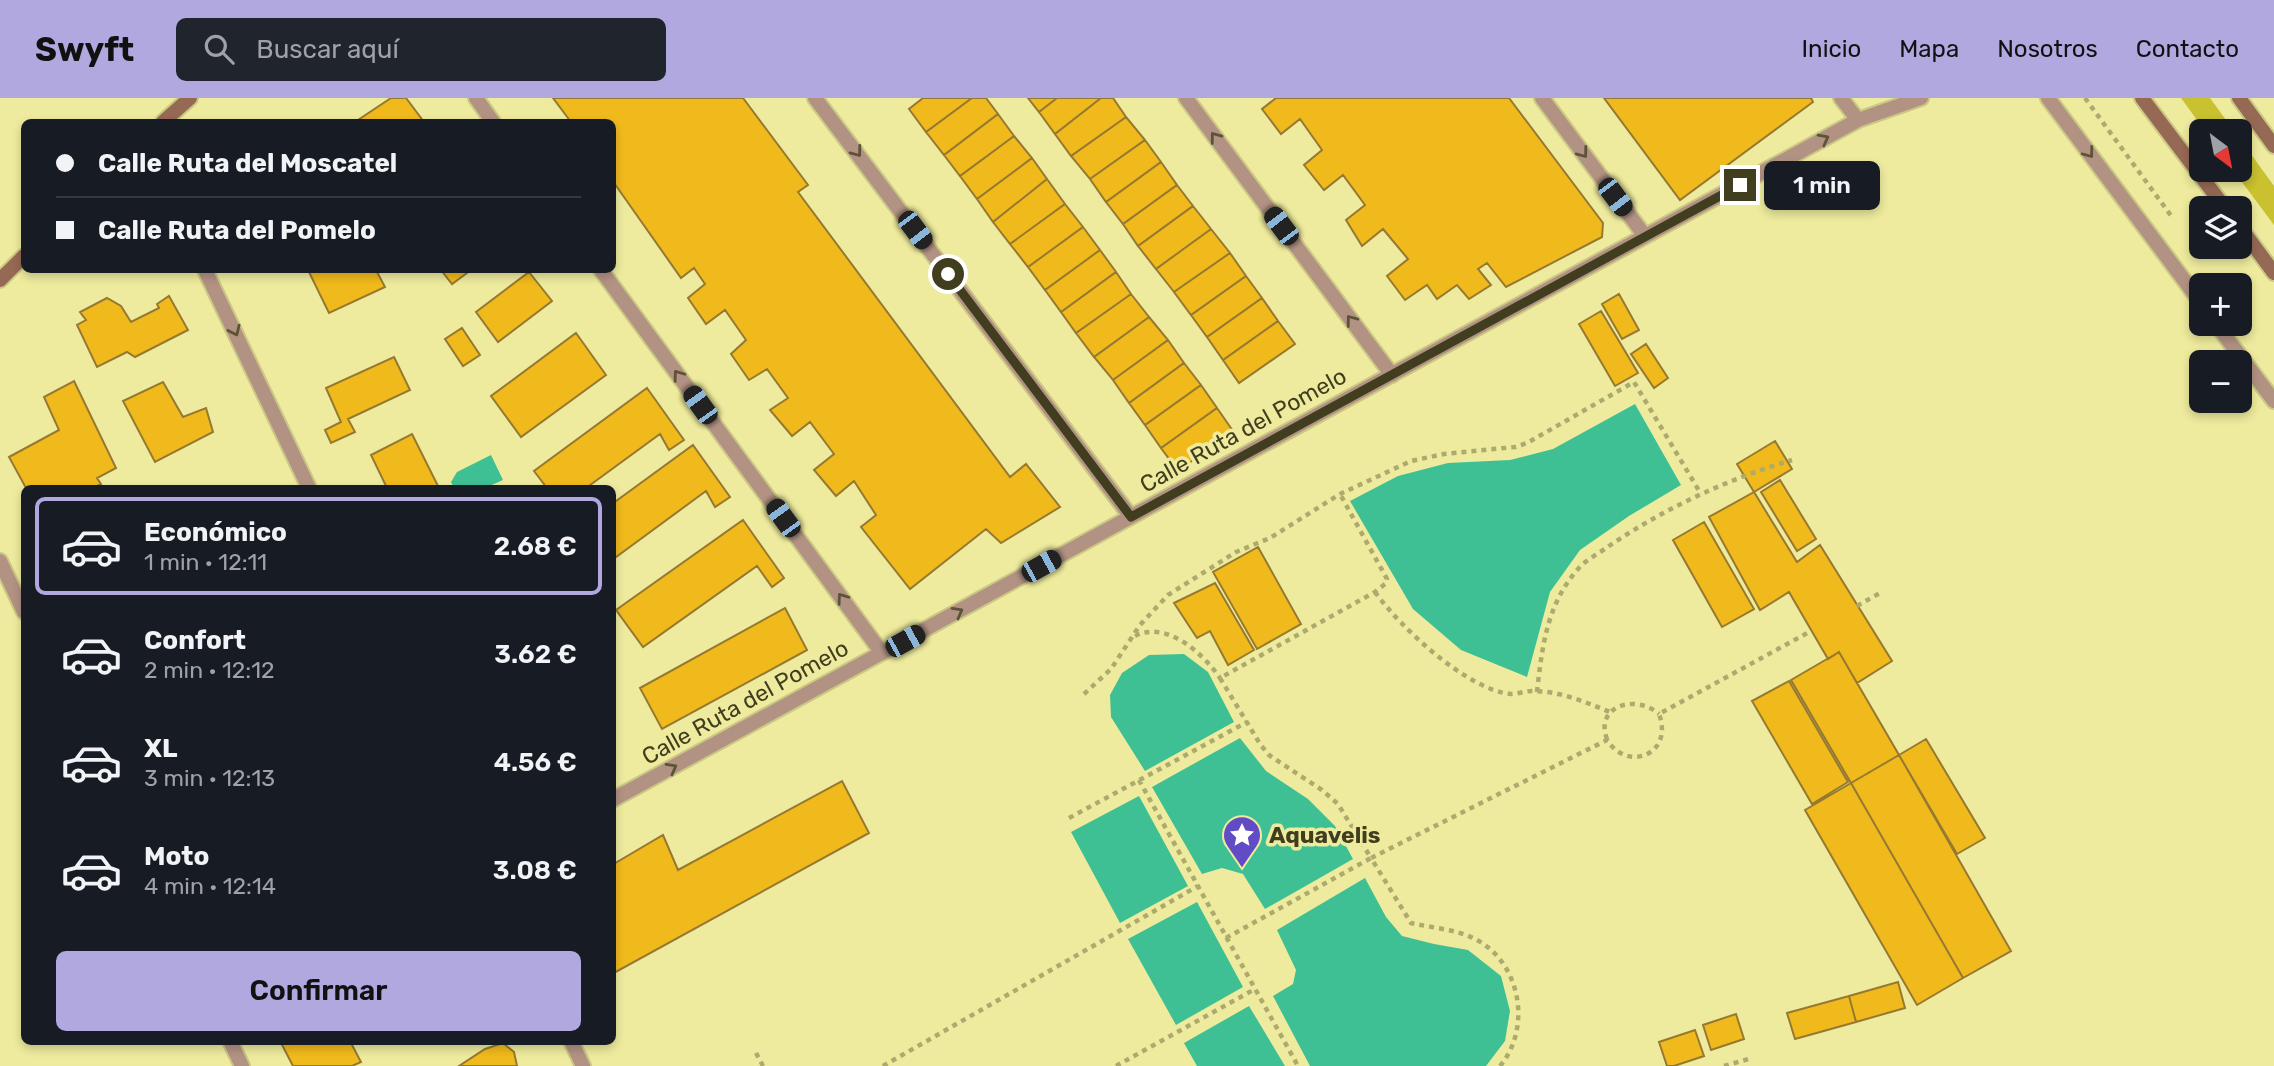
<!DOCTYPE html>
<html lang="es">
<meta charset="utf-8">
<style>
:root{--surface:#171b24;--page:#20242c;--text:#f1f3f6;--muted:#9ea1a6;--line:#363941;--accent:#b1a8e0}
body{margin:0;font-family:Rubik,sans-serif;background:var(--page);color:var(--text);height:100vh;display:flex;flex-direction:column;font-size:26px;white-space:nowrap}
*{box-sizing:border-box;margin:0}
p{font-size:23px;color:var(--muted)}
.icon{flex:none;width:38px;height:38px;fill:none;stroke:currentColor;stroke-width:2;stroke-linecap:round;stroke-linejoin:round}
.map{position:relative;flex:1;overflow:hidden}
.details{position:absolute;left:21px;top:387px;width:595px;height:560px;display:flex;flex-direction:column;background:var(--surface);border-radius:10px;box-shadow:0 4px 10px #0003}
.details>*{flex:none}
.hud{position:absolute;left:21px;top:21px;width:595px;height:154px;border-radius:10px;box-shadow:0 4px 10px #0003;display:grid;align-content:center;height:154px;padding:0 35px;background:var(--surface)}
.needle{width:46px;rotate:148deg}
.buttons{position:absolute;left:2189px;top:21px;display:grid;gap:14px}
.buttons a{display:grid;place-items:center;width:63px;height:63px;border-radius:10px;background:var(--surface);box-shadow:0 4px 10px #0003;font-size:35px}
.end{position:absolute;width:32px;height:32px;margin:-16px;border:9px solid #403e1f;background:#fff;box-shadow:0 0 0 4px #fff}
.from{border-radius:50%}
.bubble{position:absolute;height:49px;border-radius:10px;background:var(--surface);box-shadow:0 4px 10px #0003;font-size:23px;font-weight:600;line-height:49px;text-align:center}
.car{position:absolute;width:21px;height:42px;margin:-21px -10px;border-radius:9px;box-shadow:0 0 5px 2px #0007;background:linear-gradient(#222 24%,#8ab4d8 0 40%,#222 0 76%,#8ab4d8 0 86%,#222 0)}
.hud b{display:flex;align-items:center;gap:24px;height:66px;font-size:26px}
.hud b+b{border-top:2px solid var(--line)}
.hud i{width:18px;height:18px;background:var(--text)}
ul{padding:12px 0 0;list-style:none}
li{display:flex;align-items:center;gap:21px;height:98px;margin:0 14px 10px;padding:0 21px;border:4px solid transparent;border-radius:10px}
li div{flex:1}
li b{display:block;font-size:26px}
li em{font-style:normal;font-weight:600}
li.on{border-color:var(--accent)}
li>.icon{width:63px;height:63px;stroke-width:1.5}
.cta{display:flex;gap:14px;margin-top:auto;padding:14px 35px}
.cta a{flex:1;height:80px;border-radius:10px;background:var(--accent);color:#111;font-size:28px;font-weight:600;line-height:80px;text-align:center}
header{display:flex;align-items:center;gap:42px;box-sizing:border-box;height:98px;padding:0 35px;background:var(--accent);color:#111}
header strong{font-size:33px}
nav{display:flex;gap:38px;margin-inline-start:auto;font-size:24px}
.search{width:490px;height:63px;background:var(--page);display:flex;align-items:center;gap:18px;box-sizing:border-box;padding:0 24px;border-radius:10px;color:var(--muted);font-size:26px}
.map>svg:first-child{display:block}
.green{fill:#c9c12f}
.water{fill:#3ec094}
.building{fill:#f1ba1c;stroke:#967931;stroke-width:2}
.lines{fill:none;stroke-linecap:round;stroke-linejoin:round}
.street-casing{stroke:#cbc885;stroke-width:18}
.secondary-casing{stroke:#cbc885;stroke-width:18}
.path{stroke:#acaa6e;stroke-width:4.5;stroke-dasharray:5 5;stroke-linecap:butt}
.street{stroke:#b29283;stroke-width:14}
.secondary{stroke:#966954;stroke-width:14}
.oneway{stroke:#5c5338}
.route{stroke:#403e1f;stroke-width:9}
.labels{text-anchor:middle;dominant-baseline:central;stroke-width:7;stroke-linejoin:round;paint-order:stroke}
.street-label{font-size:23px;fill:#403e1f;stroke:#eeeb9e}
.poi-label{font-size:23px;font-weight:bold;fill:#403e1f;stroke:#eeeb9e;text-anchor:start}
</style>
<header>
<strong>Swyft</strong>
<div class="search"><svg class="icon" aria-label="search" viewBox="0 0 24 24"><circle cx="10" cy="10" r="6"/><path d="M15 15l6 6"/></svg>Buscar aquí</div>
<nav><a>Inicio</a><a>Mapa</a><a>Nosotros</a><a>Contacto</a></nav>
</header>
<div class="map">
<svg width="2274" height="968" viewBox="0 0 2274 968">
<rect width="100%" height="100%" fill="#eeeb9e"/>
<path class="green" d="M2181 0H2210L2234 33H2205Z
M2240 41 2274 88V127L2233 72H2240Z"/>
<path class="water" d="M1635 306 1681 387 1629 418 1580 452 1550 494 1527 579 1461 552 1413 511 1350 403 1398 378 1448 365 1510 362 1553 351Z
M491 357 503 382 485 390H454L451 384 457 374Z
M1184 556 1208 574 1234 624 1145 673 1111 619 1110 597 1122 575 1149 557Z
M1240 640 1266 673 1308 701 1335 728 1353 761 1265 811 1243 776 1222 770 1202 776 1152 689Z
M1139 698 1188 788 1120 825 1071 734Z
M1365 780 1386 819 1402 838 1434 846 1468 852 1501 878 1510 913 1505 943 1486 968H1310L1273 898 1293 886 1296 872 1277 832Z
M1197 804 1243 889 1176 927 1128 841Z
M1249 908 1285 968H1197L1184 945Z"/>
<path class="building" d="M391 0H406L424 24H355Z
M553 0H743L808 87 798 94 1010 379 1026 366 1060 409 1001 445 986 431 910 491 861 429 876 417 854 383 836 398 814 372 834 356 810 324 792 338 770 312 788 300 767 271 749 282 731 256 746 242 725 212 706 226 688 200 705 186 694 170 681 180 612 82V24H571Z
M923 0H972L926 34 909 11Z
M972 0H986L998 16 944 57 926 34Z
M1028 0H1057L1039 14Z
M1057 0H1101L1055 36 1039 14Z
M1101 0H1113L1126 19 1071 58 1055 36Z
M1276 0H1509L1603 125 1602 139 1506 189 1487 165 1478 171 1491 187 1469 201 1457 187 1437 201 1427 187 1405 202 1387 178 1408 161 1383 131 1362 148 1346 122 1365 107 1343 77 1324 92 1304 67 1322 52 1300 21 1281 36 1262 11Z
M1604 0H1811L1813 4 1680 102Z
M998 16 1014 38 960 78 944 57Z
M1126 19 1145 42 1090 81 1071 58Z
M1014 38 1032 60 977 101 960 78Z
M1145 42 1161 64 1106 104 1090 81Z
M1032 60 1047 81 993 124 977 101Z
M1161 64 1177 87 1123 126 1106 104Z
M1047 81 1065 106 1010 146 993 124Z
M1177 87 1193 108 1138 148 1123 126Z
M1065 106 1083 129 1028 169 1010 146Z
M1193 108 1211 131 1156 171 1138 148Z
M1083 129 1100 152 1045 192 1028 169Z
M1211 131 1230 155 1174 194 1156 171Z
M1100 152 1116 174 1061 214 1045 192Z
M1230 155 1246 178 1191 217 1174 194Z
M308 172H376L385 189 329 215Z
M441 172H471L452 186Z
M529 174 552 203 498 244 476 214Z
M1116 174 1131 196 1076 235 1061 214Z
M1246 178 1262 200 1207 239 1191 217Z
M1131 196 1149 219 1094 259 1076 235Z
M1619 196 1639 232 1622 241 1602 206Z
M169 198 188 232 135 259 127 254 97 269 77 227 86 222 80 214 107 200 121 208 131 224 159 210 157 206Z
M1262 200 1278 223 1223 262 1207 239Z
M1601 213 1638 275 1615 288 1579 226Z
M1149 219 1168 242 1113 282 1094 259Z
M1278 223 1295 246 1239 285 1223 262Z
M462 230 480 257 463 268 445 241Z
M576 235 606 277 521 339 491 298Z
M1168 242 1184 265 1129 305 1113 282Z
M1646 246 1668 280 1654 290 1631 256Z
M394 259 410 292 348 321 355 334 331 345 325 332 341 324 326 290Z
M1184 265 1201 287 1145 327 1129 305Z
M74 283 116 370 97 380 101 386 93 390H26L9 359 59 332 44 299Z
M163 284 183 319 206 310 213 334 155 364 123 303Z
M1201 287 1217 310 1161 350 1145 327Z
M647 290 684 342 669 352 660 336 586 390H547L534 373Z
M1217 310 1233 333 1178 373 1161 350Z
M412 336 439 390H387L371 357Z
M1775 343 1792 371 1754 394 1737 366Z
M693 347 730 399 715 409 706 393 612 462V406Z
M1780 382 1816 441 1797 453 1761 394Z
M1754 394 1797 464 1820 447 1892 563 1857 585 1839 554 1828 561 1789 494 1760 512 1709 419Z
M743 422 784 480 772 489 757 468 643 549 616 512Z
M1704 424 1754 511 1722 529 1673 442Z
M1258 449 1301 526 1257 551 1213 474Z
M1215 485 1254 552 1228 567 1210 533 1197 540 1174 505Z
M785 510 807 552 662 631 640 590Z
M1839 554 1899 657 1851 685 1791 582Z
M1789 583 1848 684 1812 706 1752 603Z
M1926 641 1985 740 1957 756 1899 657Z
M1899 657 2011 853 1963 880 1851 685Z
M842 683 869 735 612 876V767L663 737 678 772Z
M1851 685 1963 880 1917 907 1805 712Z
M1898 884 1905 910 1856 924 1849 898Z
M1849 898 1856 924 1795 941 1787 915Z
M1736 916 1744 941 1711 952 1703 927Z
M1695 932 1704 958 1674 968H1667L1659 944Z
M280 943H350L361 964 352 968H293Z
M503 945 514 954 517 968H459L485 951Z"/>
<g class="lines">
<defs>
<path id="street" d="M476 0 493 24
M815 0 1131 419
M1186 0 1392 277
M1542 0 1645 138
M1841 0 1858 22
M2048 0 2202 206
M205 172 309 390
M601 172 882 555
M2216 226 2274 303
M0 463 24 514
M612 702 1858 22 1921 0
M230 943 242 968
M571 943 583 968"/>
<path id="secondary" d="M2142 0 2225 110
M2239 0 2274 48
M163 24 190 0
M2240 129 2274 175
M0 182 24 158"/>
</defs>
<use href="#street" class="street-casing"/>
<use href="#secondary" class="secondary-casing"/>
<path class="path" d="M2085 0 2172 119
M1375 494C1400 529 1467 592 1511 596 1518 596 1525 593 1532 593 1560 593 1585 604 1610 614
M1857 508 1880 495
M1135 538C1166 522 1203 555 1220 580
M1537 594C1542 549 1547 505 1579 470 1587 461 1600 455 1609 448 1665 410 1728 381 1792 362
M1084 596 1111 571 1140 527 1168 497 1236 454 1270 440 1340 396 1411 363 1444 356 1515 349 1527 345 1634 284 1701 396
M1607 641C1594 607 1637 596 1659 616
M1139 682 1298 968
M1069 720 1247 624
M1226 840 1371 760 1338 706 1322 692 1269 657 1260 646 1220 580 1375 494 1385 486 1387 481 1340 396
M756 955 763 968
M883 968 1198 788
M1116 968 1255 891
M1500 968C1532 930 1521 864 1475 841 1456 831 1432 830 1411 825L1371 760 1607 642C1628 675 1674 656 1659 616L1811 533
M1724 968 1752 960"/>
<use href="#street" class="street"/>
<use href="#secondary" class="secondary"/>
</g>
<defs><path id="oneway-chevron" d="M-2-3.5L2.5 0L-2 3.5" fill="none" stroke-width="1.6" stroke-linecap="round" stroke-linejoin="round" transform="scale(1.75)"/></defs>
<g class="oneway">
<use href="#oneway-chevron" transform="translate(1215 39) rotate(-127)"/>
<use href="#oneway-chevron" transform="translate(1824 41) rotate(-28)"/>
<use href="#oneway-chevron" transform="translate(857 54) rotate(53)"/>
<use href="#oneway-chevron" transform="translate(1583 55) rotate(53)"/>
<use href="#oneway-chevron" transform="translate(2089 55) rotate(53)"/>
<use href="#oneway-chevron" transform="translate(1351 222) rotate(-127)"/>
<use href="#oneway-chevron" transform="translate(235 233) rotate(65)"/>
<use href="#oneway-chevron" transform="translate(678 277) rotate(-126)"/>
<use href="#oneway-chevron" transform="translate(842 500) rotate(-126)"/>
<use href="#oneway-chevron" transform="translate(958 514) rotate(-29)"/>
<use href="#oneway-chevron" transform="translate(672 670) rotate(-29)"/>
</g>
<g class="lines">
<path class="route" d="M948 176 1131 419 1740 87"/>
</g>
<defs>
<symbol id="sight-pin" viewBox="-11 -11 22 30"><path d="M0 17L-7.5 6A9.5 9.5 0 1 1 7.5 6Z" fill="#624cc5" stroke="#eeeb9e"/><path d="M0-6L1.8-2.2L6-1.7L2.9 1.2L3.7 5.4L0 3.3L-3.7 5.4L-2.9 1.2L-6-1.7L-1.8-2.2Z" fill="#fff"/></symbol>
</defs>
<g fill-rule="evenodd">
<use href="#sight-pin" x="1220" y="715" width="44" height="60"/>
</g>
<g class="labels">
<g class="street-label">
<text transform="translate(1243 332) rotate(-29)">Calle Ruta del Pomelo</text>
<text transform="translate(745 604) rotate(-29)">Calle Ruta del Pomelo</text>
</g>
<g class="poi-label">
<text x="1269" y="737">Aquavelis</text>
</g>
</g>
</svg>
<div class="buttons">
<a><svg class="needle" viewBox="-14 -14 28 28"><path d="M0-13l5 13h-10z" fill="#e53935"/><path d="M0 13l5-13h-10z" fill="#9ea1a6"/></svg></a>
<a><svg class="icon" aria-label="layers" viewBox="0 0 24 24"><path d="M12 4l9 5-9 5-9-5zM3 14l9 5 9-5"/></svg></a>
<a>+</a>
<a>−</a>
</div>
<i class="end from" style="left:948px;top:176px"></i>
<i class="end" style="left:1740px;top:87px"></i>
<div class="bubble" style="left:1764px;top:63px;width:116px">1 min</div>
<i class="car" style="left:1615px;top:99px;rotate:143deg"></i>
<i class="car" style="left:1281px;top:128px;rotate:323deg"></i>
<i class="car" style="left:915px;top:132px;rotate:143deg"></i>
<i class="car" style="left:700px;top:307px;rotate:324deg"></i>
<i class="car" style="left:783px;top:420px;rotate:324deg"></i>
<i class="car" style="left:1041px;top:468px;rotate:61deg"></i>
<i class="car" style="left:905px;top:543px;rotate:61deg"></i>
<div class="hud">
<b><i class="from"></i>Calle Ruta del Moscatel</b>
<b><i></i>Calle Ruta del Pomelo</b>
</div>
<section class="details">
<ul>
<li class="on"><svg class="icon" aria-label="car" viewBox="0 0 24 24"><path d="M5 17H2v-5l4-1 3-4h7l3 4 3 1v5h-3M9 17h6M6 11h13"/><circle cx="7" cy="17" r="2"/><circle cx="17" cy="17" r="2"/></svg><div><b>Económico</b><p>1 min · 12:11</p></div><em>2.68 €</em></li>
<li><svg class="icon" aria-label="car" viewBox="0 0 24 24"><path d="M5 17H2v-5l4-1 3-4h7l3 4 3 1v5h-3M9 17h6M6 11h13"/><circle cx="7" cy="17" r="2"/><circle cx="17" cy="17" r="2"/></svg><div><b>Confort</b><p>2 min · 12:12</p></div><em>3.62 €</em></li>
<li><svg class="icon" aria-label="car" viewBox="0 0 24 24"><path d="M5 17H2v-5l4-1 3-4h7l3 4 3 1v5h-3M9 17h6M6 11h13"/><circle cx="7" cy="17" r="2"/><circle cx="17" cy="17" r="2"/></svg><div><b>XL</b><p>3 min · 12:13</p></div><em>4.56 €</em></li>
<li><svg class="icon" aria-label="car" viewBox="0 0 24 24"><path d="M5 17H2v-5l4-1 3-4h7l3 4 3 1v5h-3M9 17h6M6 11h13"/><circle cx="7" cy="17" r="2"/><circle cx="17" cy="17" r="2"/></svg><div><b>Moto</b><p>4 min · 12:14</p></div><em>3.08 €</em></li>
</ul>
<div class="cta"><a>Confirmar</a></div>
</section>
</div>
